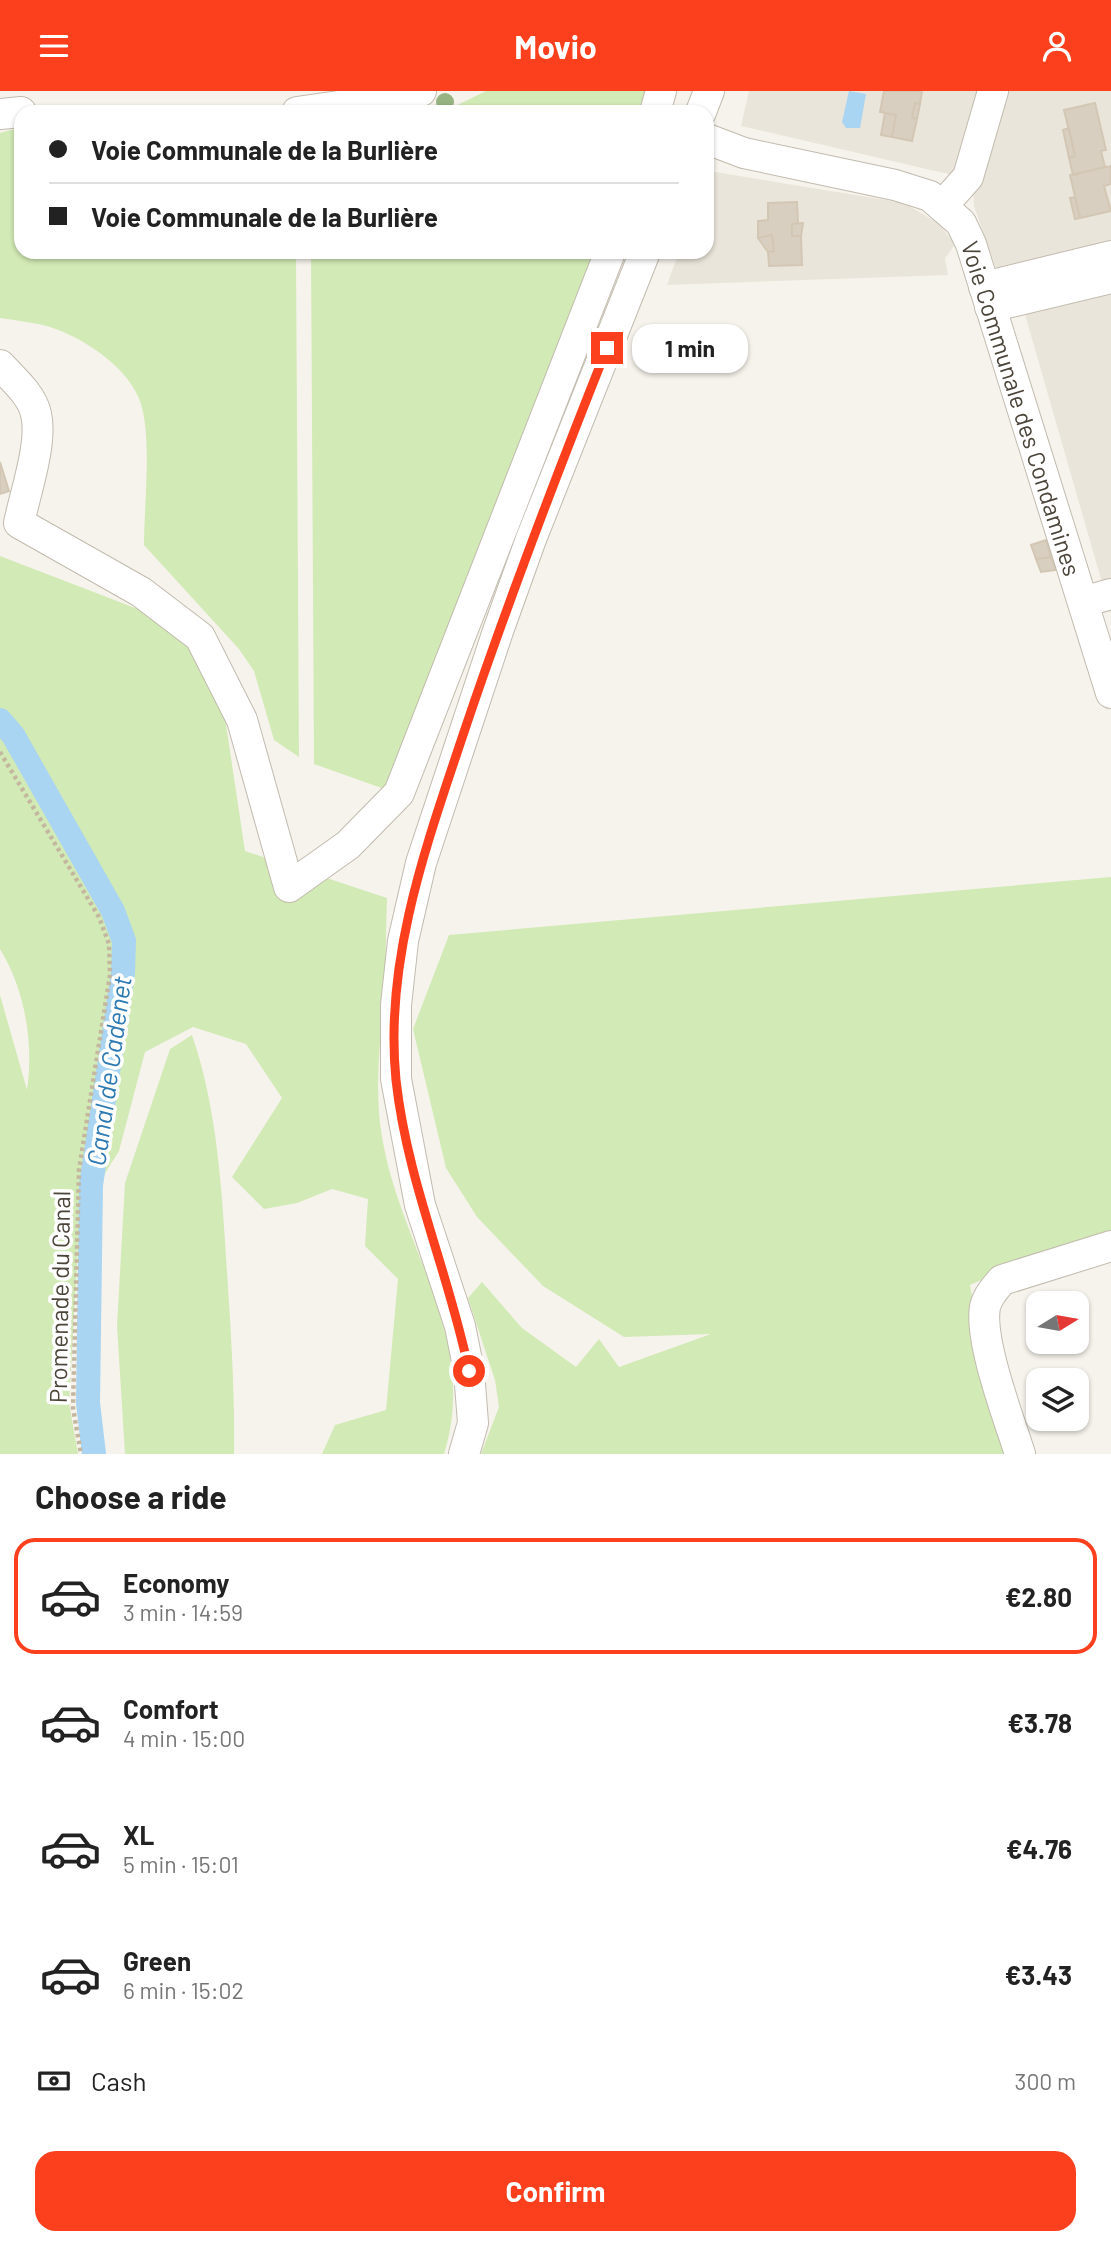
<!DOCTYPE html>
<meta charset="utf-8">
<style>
:root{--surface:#fff;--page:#f2f2f2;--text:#222;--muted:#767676;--line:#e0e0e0;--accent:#fc3f1d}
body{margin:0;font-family:Barlow,sans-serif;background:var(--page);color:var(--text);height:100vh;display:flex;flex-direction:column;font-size:26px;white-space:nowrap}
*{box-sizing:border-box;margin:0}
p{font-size:23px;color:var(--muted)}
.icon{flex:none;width:38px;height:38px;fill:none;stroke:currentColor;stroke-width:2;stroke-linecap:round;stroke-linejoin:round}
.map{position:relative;height:1363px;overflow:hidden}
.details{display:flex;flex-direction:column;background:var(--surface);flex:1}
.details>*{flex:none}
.banner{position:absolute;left:14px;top:14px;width:700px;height:154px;border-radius:21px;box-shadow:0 2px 5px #0004;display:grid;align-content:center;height:154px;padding:0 35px;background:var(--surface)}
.needle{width:46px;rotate:79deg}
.fabs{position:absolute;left:1026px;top:1200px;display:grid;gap:14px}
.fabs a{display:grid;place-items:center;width:63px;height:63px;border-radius:14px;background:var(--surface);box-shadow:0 2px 5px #0004;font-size:35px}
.end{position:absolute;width:32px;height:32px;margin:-16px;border:9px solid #fc3f1d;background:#fff;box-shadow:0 0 0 4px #fff}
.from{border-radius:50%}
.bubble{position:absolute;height:49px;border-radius:21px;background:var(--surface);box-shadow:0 2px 5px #0004;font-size:23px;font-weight:700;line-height:49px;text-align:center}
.banner b{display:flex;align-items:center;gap:24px;height:66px;font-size:26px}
.banner b+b{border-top:2px solid var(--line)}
.banner i{width:18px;height:18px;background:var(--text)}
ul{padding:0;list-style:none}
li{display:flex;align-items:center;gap:21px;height:116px;margin:0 14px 10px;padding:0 21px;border:4px solid transparent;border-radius:21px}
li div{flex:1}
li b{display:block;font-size:26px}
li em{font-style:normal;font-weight:700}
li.selected{border-color:var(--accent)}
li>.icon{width:63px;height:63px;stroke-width:1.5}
h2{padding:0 35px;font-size:32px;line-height:84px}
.pay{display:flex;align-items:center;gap:18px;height:77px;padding:0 35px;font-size:26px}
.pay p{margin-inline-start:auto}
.button{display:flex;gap:14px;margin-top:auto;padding:14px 35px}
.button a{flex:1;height:80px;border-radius:21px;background:var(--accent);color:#fff;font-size:28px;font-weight:700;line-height:80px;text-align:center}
header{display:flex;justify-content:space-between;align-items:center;height:91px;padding:0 35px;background:var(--accent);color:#fff;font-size:32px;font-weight:700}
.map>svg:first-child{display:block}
.residential{fill:#eae5da}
.green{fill:#d2eab5}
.water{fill:#a9d4f2}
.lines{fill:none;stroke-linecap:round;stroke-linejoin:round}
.canal{stroke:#a9d4f2;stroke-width:24}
.building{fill:#d8cfc1;stroke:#d3c7b4;stroke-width:2}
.minor-casing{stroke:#c2bbae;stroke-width:32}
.path{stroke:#c4b79f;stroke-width:4.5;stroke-dasharray:3.5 3.5;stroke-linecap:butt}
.minor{stroke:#fff;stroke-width:30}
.tree{fill:#97b381}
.route{stroke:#fc3f1d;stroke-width:9}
.labels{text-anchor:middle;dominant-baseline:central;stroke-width:7;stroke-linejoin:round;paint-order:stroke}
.street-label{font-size:24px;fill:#4b4439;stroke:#fff}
.water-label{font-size:26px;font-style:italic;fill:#2e7ab2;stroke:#fff}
</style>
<header><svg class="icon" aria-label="menu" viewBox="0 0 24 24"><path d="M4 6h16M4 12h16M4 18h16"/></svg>Movio<svg class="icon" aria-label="person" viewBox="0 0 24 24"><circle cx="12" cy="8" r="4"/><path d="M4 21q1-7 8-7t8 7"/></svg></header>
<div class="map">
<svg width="1111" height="1363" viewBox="0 0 1111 1363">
<rect width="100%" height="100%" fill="#f6f3ec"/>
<path class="residential" d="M749 0H1111V523L1024 220 998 183 974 115 973 96 961 86 741 35Z
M709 80 904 112 938 132 955 153 945 168 948 184 667 194 679 161H707Z"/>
<path class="green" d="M486 0H652L647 21H443Z
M10 39H21V161H296L299 666 274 649 254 580 239 558 144 454C144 414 152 350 141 313 130 276 79 243 43 234 29 231 14 229 0 227V42Z
M311 161H601L390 700 314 673Z
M0 465 156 525 192 559 225 627 245 760 387 807C386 834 386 861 385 887 382 940 373 993 382 1046 400 1156 480 1247 444 1363H322L335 1334 386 1319 398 1188 365 1155 368 1108 332 1098 297 1112 264 1118 232 1086 282 1007 246 953 193 936 145 961 119 1060 80 1122 69 1312 78 1363H0V904L27 999C34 952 25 899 0 858Z
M1111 786V1145L1004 1179 970 1194 980 1249 1014 1363H481L499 1316 495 1289 468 1207 482 1191 522 1237 576 1276 599 1248 619 1276 711 1243 624 1246 543 1195 477 1126 446 1077 413 938 449 844Z
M192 944C218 1019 222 1103 227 1181 231 1242 235 1302 234 1363H125L117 1235 125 1092 170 958Z"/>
<path class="water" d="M849 0 866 3 860 37H846L842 31Z"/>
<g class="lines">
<path class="canal" d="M0 629 13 644 113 820 124 850 123 882 91 1094 88 1312 94 1363"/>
</g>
<path class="building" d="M884 0H922L920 13 915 12 912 27 917 28 912 50 892 46 896 24 880 21Z
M915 12 920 13 917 28 912 27Z
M1095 12 1106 59 1101 60 1105 76 1073 84 1069 67 1075 65 1064 19Z
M885 22 896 24 892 46 881 44Z
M1069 37 1075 65 1069 67 1063 39Z
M1111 75V93L1104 95 1111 120 1080 127 1070 84Z
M1075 106 1080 127 1075 128 1070 107Z
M797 111 798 132 792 133V145H801L802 174 769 175 768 161 774 160 772 144 758 147V130L768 129V112Z
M803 132 801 145H792V133Z
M772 144 774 160 768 161 758 147Z
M0 371 9 400 0 403Z
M1046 449 1051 466 1036 468 1031 454Z
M1051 466 1056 479 1041 481 1036 468Z"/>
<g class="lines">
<defs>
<g id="minor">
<path d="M297 21 395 7 421 0"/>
<path d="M655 21 661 0"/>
<path d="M701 21 709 0"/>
<path d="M0 23 21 21"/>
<path id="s1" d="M707 48 744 62 895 94 930 105 961 132 971 153 1111 602"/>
<path d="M943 114 968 86 993 0"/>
<path d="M984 196 1111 165"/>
<path d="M990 216 1111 187"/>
<path d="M0 274C13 288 32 304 36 323 43 351 25 403 19 432L141 501 200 546 242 629 289 796 348 754 399 702 610 161"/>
<path d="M1083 511 1111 503"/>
<path d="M464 1363 473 1332 469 1280 460 1235 420 1114 396 988V914L403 850 421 772 498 540 531 448 645 161"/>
<path d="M1020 1363C1009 1328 979 1250 985 1216 987 1206 995 1197 1002 1189L1111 1155"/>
</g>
</defs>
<use href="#minor" class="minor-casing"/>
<path class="path" d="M0 661 99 826 109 853 110 884 79 1079 73 1317 81 1363"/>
<use href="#minor" class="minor"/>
</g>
<circle class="tree" cx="445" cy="11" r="9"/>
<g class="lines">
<path class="route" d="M469 1280C449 1182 407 1090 396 989 384 870 426 755 463 644 507 513 556 385 607 257"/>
</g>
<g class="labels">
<g class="street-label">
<text stroke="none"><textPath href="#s1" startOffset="467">Voie Communale des Condamines</textPath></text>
<text transform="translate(59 1206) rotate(-89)">Promenade du Canal</text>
</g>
<g class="water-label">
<text transform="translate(108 980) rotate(-82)">Canal de Cadenet</text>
</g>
</g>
</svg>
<div class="fabs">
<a><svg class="needle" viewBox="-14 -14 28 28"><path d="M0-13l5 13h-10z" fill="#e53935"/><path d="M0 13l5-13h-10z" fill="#767676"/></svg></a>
<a><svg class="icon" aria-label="layers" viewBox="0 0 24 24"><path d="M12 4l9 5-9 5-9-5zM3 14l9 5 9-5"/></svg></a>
</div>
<i class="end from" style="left:469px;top:1280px"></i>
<i class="end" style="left:607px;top:257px"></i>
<div class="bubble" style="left:632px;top:233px;width:116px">1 min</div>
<div class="banner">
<b><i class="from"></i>Voie Communale de la Burlière</b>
<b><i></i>Voie Communale de la Burlière</b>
</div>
</div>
<section class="details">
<h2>Choose a ride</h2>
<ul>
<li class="selected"><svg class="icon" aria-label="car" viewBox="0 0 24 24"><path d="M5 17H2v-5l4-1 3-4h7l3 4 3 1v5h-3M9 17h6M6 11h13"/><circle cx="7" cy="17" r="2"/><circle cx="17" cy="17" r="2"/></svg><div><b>Economy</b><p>3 min · 14:59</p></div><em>€2.80</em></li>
<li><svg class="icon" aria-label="car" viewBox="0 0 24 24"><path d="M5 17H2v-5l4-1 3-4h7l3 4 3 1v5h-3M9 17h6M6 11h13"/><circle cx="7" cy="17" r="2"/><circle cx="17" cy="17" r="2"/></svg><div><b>Comfort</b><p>4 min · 15:00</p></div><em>€3.78</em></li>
<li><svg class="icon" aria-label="car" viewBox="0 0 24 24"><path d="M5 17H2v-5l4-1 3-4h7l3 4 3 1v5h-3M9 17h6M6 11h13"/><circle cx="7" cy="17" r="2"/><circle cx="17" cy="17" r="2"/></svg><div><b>XL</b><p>5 min · 15:01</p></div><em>€4.76</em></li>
<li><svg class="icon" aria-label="car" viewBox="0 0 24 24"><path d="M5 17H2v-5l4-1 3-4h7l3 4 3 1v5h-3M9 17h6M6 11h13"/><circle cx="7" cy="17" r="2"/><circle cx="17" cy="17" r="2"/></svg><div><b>Green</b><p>6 min · 15:02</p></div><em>€3.43</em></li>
</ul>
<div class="pay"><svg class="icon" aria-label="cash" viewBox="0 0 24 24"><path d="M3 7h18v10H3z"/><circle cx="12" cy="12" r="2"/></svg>Cash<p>300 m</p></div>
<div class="button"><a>Confirm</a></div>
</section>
